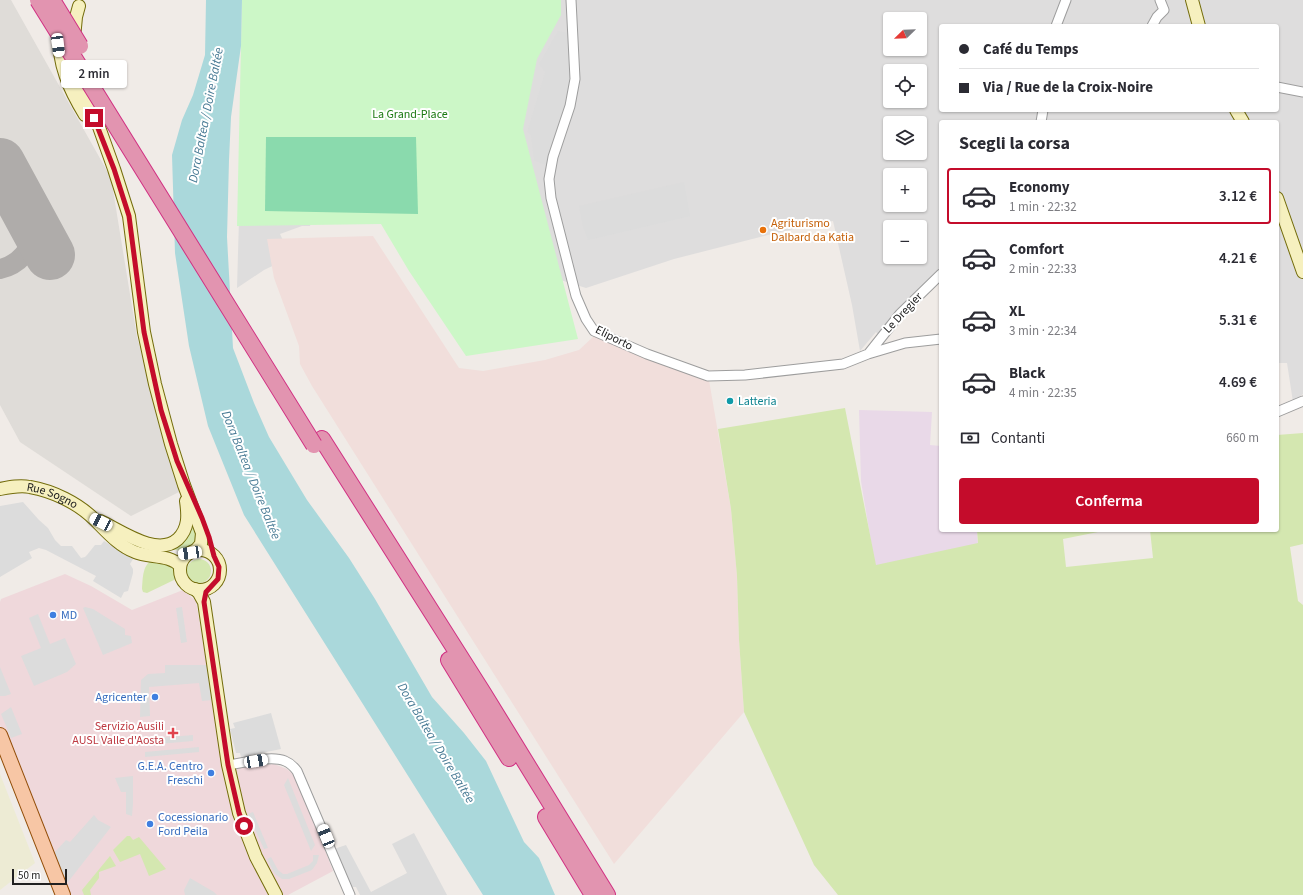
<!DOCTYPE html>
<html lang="it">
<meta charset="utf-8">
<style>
:root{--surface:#fff;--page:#f7f7f7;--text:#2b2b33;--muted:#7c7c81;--line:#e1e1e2;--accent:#c40c2b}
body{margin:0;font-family:"Source Sans 3",sans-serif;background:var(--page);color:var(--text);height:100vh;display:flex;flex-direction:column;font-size:15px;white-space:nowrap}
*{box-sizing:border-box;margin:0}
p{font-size:13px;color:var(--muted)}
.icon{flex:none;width:22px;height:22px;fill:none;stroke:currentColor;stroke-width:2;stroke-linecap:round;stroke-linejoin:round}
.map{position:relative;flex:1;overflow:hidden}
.drawer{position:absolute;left:939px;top:120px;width:340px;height:412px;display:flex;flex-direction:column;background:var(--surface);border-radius:4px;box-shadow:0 1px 3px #0004}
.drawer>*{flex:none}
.top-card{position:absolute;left:939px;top:24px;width:340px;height:88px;border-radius:4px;box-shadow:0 1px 3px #0004;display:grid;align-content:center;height:88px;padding:0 20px;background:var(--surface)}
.needle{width:26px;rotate:247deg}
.tools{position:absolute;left:883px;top:12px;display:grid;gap:8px}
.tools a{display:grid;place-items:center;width:44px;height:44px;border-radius:4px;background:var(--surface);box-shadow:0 1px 3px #0004;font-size:20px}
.scale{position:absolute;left:12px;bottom:10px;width:55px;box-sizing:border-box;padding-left:4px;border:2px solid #202020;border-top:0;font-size:11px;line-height:14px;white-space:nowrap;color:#202020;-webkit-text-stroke:3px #fff;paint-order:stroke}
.end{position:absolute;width:18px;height:18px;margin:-9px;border:5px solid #c40c2b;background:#fff;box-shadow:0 0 0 2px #fff}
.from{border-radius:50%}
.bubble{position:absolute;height:28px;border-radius:4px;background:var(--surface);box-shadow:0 1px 3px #0004;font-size:13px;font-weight:600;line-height:28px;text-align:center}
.car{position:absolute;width:12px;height:24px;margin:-12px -6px;border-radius:5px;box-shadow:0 0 3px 1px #0007;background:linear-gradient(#fff 24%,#345 0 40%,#fff 0 76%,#345 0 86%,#fff 0)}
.top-card b{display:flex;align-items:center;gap:14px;height:38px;font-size:15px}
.top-card b+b{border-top:1px solid var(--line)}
.top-card i{width:10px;height:10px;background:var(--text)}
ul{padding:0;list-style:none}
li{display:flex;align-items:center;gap:12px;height:56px;margin:0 8px 6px;padding:0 12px;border:2px solid transparent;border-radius:4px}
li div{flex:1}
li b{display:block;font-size:15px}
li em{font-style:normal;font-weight:600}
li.current{border-color:var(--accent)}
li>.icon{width:36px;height:36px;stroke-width:1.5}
h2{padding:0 20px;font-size:18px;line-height:48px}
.pay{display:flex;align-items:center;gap:10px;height:44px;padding:0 20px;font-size:15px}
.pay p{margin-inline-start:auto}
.cta{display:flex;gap:8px;margin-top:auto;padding:8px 20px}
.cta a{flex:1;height:46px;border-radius:4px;background:var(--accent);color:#fff;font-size:16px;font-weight:600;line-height:46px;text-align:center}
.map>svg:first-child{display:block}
.residential{fill:#dedddd;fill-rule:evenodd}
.commercial{fill:#efd8db}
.industrial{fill:#e9d9e8}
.military{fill:#f1dedb}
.airport{fill:#dfdcd8}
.farmland{fill:#edebd4}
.grass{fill:#d4e7b0}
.park{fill:#ccf7c7}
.pitch{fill:#8adaad}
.parking{fill:#dcdcdc}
.water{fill:#aad8db}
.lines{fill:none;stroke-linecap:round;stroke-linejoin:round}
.taxiway{stroke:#afacaa;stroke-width:20}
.runway{stroke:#afacaa;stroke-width:50}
.street-casing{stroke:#9d9d9d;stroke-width:11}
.secondary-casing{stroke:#736c0b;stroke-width:14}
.primary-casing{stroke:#934e09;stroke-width:16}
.highway-casing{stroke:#d13183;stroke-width:18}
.street{stroke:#fff;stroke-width:9}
.secondary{stroke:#f6f0bf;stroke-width:12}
.primary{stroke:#f7c6a5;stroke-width:14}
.highway{stroke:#e294b0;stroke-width:16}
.highway-bridge-casing{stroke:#d13183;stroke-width:18;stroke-linecap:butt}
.highway-bridge{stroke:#e294b0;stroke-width:16}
.route{stroke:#c40c2b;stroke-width:5}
.food-dot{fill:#e8710a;stroke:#fff;stroke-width:1.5}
.culture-dot{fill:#0f9aa8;stroke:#fff;stroke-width:1.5}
.shop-dot{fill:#3f7fe0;stroke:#fff;stroke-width:1.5}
.health-dot{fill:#e0444e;stroke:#fff;stroke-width:1.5}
.labels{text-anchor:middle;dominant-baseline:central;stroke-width:4;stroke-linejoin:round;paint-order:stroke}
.park-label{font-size:12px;fill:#1b7a12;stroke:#fff}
.food-label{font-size:12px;fill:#c56008;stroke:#fff;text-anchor:start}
.street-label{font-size:12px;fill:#202020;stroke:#fff}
.culture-label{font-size:12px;fill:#0d838f;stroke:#fff;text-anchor:start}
.shop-label{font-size:12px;fill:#366cbe;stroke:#fff;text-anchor:start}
.health-label{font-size:12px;fill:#be3a42;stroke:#fff;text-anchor:end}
.water-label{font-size:13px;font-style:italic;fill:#477a94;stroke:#fff}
</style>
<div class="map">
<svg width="1303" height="895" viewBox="0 0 1303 895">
<rect width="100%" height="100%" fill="#f0ebe7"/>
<path class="residential" d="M265 0H1303V394L1293 402 1287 363H1277V122H941V276L880 337 876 332 860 351 852 305 833 221 780 232 674 259 586 288 357 216 311 223 310 226H302L280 234 291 257 264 270 237 288 241 150ZM890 19H920V49H890ZM941 26H1277V110H941ZM890 71H920V101H890ZM890 123H920V153H890ZM890 175H920V205H890ZM890 227H920V257H890Z"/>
<path class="commercial" d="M65 574 91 586 132 610 183 590 196 601 219 736 273 895H66L0 725V602L1 599Z
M274 764 287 769 295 776 302 790 333 871 288 895H282L241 811 233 768Z"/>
<path class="industrial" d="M859 410 932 412 930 445 941 446V530H977L978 545 875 566 861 481Z"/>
<path class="military" d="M373 236 459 368 483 371 545 360 579 350 594 336 709 380 731 509 737 576 739 640 744 712 614 864 312 386 300 364 299 346 274 278 267 239Z"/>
<path class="airport" d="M0 0H11L111 178 137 337 181 491 131 516 20 442 0 405Z"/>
<path class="farmland" d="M0 774 35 863 0 890Z"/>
<path class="grass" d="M845 408 876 565 978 543 977 530H1108L1063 539 1066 567 1153 558 1150 530H1277V435L1303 433V544L1290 547 1298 601 1303 605V895H838L814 865 744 712 739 640 737 576 731 509 718 429Z
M192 516 199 537 192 549C182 551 176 551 166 548Z
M187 571a12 12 0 1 1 24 0a12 12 0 1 1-24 0Z
M155 559 175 568 176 577 174 580 147 593 143 592 142 589C143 578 142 563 155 559Z
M127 836H130L133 840 139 837 166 869 149 876 140 854 120 862 113 850Z
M110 856 116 866 99 872V878L90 890 91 895H84L82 890Z"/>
<path class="park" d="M242 0H561V15L537 59 523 129 578 339 466 356 409 271 381 224 237 226Z"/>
<path class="pitch" d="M266 137H416L418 214 265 211Z"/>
<path class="parking" d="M558 31 569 33 572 79 547 166 534 160 531 135 527 132 545 72 539 64Z
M684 182 690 216 588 240 583 227 579 206Z
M23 502 39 520 48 528 55 540 61 546H72L81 558 85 557 87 555 95 545H101L104 541 133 559 130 564 133 569V573L128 591 124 592 121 598 93 581 96 576 46 550 39 548 29 552 32 558 0 577V506Z
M85 607 93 609 125 629V635L131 636 132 643 103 655 83 608Z
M182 607 187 642 181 643 176 608Z
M38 614 50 644 65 638 76 664 67 672 34 686 21 656 41 648 29 618Z
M165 665H209L213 700 202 701 199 683 149 687 150 716 140 717 141 680 148 674 165 673Z
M0 667 11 694 5 696H0Z
M11 707 22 734 11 738 1 714Z
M271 713 281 749 241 757 240 753H236L230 729 235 728 233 723Z
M193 735V741L147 745V739Z
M199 747V752L145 757V752Z
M133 776V804L132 816 126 814V792H121L115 778Z
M288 778 315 845 311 851 284 785Z
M253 812 268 848 264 849 248 814Z
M94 815 98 820 111 827 68 882 63 881 54 853 66 840 70 842Z
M414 833 447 895H360L356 887H350L334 849 346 845 371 892 407 873 392 844Z
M313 855H319L317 863 312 870 289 879H282L275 874 267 859 271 857 278 870 283 874H287L309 865 313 861Z
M190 878 214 892 217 895H185L184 890Z"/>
<path class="water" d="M206 0H242L241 46 231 117 229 160 227 237 233 348 254 403 269 437 307 500 349 558 375 599 432 697 464 733 486 761 524 842 539 858 555 895H483L244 515 208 426 189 346 175 253 172 155 182 120 193 95 205 55Z"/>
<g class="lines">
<path class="taxiway" d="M0 269C18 265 34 249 32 230 31 223 29 217 26 211"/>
<path class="runway" d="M0 163 50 255"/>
<defs>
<path id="street" d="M571 0 575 79 570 106 553 157 549 179 551 198 576 296 586 319 594 331 647 354 708 376 745 375 843 364 868 354 905 343 941 339
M1056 26 1066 0
M1152 26 1157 17 1164 10 1160 0
M1277 87 1303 92
M1041 122 1043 110
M869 353 900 314 941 274
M1277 412 1303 401
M228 765C243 763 271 755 285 761 290 763 294 767 297 771L350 895"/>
<g id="secondary">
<path d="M1192 0 1199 26"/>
<path d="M59 33C58 64 69 89 85 115"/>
<path d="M74 38 76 17 79 6"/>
<path d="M75 64 76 74 81 89 99 127 114 169 129 216 144 332 155 384 171 444 184 485 202 533 201 544 195 551"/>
<path d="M1236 110 1243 122"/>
<path d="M1277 198 1303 272"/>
<path id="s1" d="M0 489C10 487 20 485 30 487 53 491 78 503 95 520 107 532 119 546 135 552 149 558 170 554 180 566"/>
<path d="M100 521C120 530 157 558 178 539 189 528 188 515 186 501"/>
<circle cx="200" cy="570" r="20"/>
<path d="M195 589 199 593 204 602 228 765 239 813 256 857 276 895"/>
</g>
<path id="primary" d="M0 735 63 895"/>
<path id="highway" d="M322 439 483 693 607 895
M449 660 509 758
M546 817 593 895"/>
</defs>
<use href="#street" class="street-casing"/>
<use href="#secondary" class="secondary-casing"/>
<use href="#primary" class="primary-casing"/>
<use href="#highway" class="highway-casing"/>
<use href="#street" class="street"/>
<use href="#secondary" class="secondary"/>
<use href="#primary" class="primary"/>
<use href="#highway" class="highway"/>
<defs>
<path id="highway-bridge" d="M38 0 314 445
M52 0 80 46"/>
</defs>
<use href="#highway-bridge" class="highway-bridge-casing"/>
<use href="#highway-bridge" class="highway-bridge"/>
</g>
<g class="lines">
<path class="route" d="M94 118 114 169 129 216 144 332 161 410 177 461 202 518 209 537 214 556 219 567 218 579 206 592 204 602 228 765 239 813 244 826"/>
</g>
<circle class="food-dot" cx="763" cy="230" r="4"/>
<circle class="culture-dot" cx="730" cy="401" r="4"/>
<g class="shop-dot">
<circle cx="53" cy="615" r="4"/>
<circle cx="155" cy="697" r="4"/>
<circle cx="211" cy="773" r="4"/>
<circle cx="150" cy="824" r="4"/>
</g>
<path class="health-dot" d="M171 727h4v4h4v4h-4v4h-4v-4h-4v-4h4z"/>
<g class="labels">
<g class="park-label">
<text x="410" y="114">La Grand-Place</text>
</g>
<g class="food-label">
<text x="771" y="223">Agriturismo<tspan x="771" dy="14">Dalbard da Katia</tspan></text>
</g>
<g class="street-label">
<text transform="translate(903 313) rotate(-47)">Le Dregier</text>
<text transform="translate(614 338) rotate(27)">Eliporto</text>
<text stroke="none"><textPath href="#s1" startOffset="54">Rue Sogno</textPath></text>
</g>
<g class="culture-label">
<text x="738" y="401">Latteria</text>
</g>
<g class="shop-label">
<text x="61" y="615">MD</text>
<text x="147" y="697" text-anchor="end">Agricenter</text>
<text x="203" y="766" text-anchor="end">G.E.A. Centro<tspan x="203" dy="14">Freschi</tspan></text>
<text x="158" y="817">Cocessionario<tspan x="158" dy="14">Ford Peila</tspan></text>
</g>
<g class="health-label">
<text x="164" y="726">Servizio Ausili<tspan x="164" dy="14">AUSL Valle d'Aosta</tspan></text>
</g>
<g class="water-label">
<text transform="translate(206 115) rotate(-79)">Dora Baltea / Doire Baltée</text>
<text transform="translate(251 475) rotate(68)">Dora Baltea / Doire Baltée</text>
<text transform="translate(436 743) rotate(59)">Dora Baltea / Doire Baltée</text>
</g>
</g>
</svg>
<div class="tools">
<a><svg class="needle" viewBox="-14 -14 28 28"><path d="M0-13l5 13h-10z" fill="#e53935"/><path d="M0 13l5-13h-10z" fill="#7c7c81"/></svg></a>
<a><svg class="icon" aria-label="locate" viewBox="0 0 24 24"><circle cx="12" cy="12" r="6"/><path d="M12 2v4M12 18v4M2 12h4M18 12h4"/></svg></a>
<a><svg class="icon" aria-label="layers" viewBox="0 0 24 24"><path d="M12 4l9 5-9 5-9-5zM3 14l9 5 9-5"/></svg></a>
<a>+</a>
<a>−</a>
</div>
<div class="scale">50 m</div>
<i class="end from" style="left:244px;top:826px"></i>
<i class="end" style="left:94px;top:118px"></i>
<div class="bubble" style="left:61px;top:60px;width:66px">2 min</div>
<i class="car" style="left:58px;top:45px;rotate:173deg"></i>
<i class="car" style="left:101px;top:522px;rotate:297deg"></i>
<i class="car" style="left:190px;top:553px;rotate:262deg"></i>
<i class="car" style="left:256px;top:761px;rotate:80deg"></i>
<i class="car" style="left:326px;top:836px;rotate:338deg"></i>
<div class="top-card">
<b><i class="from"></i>Café du Temps</b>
<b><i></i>Via / Rue de la Croix-Noire</b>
</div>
<section class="drawer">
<h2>Scegli la corsa</h2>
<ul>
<li class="current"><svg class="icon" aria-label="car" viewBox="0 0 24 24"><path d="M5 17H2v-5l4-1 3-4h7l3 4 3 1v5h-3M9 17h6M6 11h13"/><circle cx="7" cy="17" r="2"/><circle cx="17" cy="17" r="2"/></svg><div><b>Economy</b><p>1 min · 22:32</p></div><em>3.12 €</em></li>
<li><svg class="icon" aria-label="car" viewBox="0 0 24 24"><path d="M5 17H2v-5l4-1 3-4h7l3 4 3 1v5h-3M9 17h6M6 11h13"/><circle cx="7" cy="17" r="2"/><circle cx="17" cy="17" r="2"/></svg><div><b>Comfort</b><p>2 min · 22:33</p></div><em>4.21 €</em></li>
<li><svg class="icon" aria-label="car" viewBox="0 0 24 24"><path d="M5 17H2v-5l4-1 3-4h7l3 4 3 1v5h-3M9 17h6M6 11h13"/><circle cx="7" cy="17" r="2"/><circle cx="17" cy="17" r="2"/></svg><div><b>XL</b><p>3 min · 22:34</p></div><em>5.31 €</em></li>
<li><svg class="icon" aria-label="car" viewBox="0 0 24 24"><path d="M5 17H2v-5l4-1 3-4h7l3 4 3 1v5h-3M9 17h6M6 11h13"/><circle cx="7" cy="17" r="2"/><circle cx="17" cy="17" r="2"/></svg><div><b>Black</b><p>4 min · 22:35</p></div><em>4.69 €</em></li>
</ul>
<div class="pay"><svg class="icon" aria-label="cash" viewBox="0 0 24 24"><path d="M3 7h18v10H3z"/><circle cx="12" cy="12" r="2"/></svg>Contanti<p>660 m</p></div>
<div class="cta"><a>Conferma</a></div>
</section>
</div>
